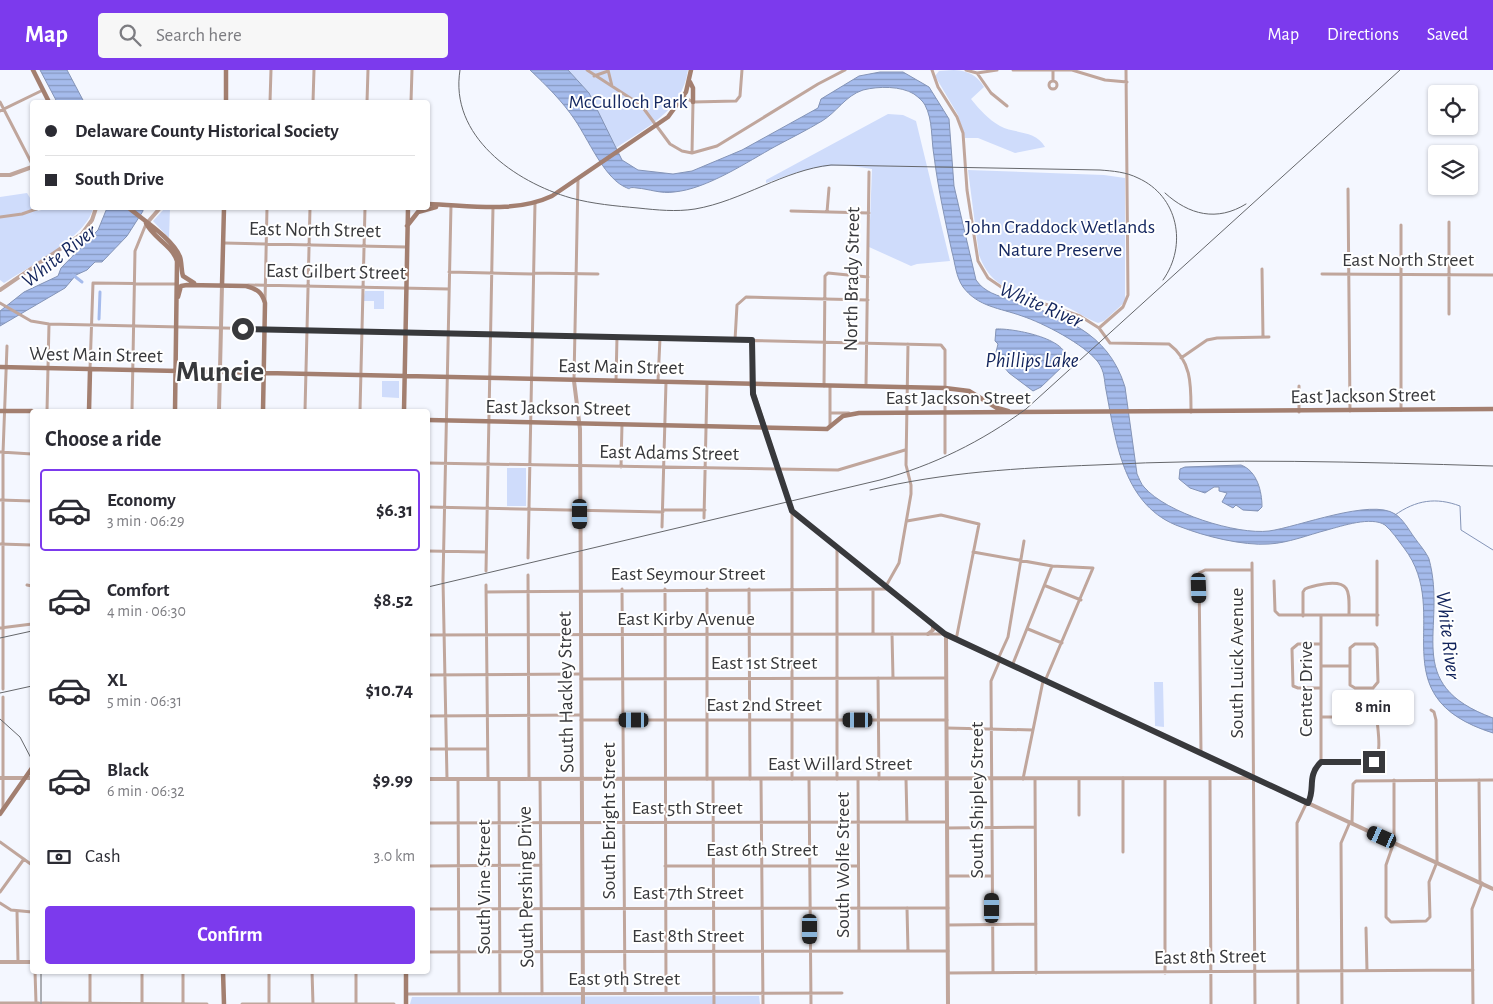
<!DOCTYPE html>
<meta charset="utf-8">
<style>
:root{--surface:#fff;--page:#f7f7f7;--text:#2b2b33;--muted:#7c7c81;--line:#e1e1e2;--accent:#7c3aed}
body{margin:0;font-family:"Alegreya Sans",sans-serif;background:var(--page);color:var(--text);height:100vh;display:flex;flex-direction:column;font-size:19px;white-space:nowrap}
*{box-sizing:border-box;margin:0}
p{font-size:16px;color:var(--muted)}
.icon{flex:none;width:28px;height:28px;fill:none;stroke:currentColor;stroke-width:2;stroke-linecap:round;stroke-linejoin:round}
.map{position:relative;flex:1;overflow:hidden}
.panel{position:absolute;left:30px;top:339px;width:400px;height:565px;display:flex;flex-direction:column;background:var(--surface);border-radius:5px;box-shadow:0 1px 4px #0004}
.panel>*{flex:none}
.guide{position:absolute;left:30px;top:30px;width:400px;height:110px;border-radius:5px;box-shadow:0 1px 4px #0004;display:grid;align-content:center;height:110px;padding:0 15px;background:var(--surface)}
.fabs{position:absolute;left:1428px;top:15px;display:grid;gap:10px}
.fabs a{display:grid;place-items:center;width:50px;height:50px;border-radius:5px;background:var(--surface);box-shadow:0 1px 4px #0004;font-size:25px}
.end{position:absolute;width:22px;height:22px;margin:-11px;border:6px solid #38393c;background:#fff;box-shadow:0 0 0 2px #fff}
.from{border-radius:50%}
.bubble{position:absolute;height:35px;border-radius:5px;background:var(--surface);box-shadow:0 1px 4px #0004;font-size:16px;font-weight:700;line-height:35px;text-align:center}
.car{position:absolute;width:15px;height:30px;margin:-15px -8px;border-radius:6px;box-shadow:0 0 4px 1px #0007;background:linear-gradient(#222 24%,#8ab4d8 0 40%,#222 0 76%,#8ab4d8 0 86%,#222 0)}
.guide b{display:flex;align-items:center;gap:18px;height:48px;font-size:19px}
.guide b+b{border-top:1px solid var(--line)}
.guide i{width:12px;height:12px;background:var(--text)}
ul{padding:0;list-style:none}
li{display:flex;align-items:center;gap:15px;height:82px;margin:0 10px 8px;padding:0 5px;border:2px solid transparent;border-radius:5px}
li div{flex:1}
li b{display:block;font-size:19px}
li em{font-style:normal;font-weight:700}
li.current{border-color:var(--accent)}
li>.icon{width:45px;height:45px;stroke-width:1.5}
h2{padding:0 15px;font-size:22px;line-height:60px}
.pay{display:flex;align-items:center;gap:12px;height:55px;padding:0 15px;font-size:19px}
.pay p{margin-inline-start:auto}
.primary-button{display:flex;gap:10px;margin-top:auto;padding:10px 15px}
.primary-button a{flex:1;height:58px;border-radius:5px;background:var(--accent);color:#fff;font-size:20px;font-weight:700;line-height:58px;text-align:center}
header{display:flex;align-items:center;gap:30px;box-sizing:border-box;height:70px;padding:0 25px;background:var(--accent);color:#fff}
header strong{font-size:24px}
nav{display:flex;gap:28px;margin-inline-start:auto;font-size:18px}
.search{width:350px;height:45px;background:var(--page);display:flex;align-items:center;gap:12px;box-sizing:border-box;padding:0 18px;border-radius:5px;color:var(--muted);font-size:19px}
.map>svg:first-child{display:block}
.park{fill:#cfdcfb}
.water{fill:url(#water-rules);stroke:#8494b7}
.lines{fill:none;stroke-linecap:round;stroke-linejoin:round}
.stream{stroke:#8494b7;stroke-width:1}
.canal{stroke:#a5bbec;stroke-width:3}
.minor{stroke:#c0a69c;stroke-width:3}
.tertiary{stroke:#c0a69c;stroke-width:4}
.secondary{stroke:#a37f70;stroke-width:4.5}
.rail{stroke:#65676b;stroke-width:1}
.route{stroke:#38393c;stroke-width:6}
.labels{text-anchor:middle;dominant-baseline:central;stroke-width:4;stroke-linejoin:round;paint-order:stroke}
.park-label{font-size:20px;fill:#152861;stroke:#fff}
.street-label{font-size:20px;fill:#38393c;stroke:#fff}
.water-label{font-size:21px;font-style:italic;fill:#12245c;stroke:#fff}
.town-label{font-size:30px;font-weight:bold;fill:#38393c;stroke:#fff}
</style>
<header>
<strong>Map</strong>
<div class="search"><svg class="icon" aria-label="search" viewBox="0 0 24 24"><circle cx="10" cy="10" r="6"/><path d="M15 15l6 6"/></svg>Search here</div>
<nav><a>Map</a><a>Directions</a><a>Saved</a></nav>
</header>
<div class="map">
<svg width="1493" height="934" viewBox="0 0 1493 934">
<defs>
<pattern id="water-rules" width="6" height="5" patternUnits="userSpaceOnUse" patternTransform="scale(1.25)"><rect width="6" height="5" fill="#a5bbec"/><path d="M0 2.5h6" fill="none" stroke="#8799c0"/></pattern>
</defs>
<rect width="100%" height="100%" fill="#f4f7ff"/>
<path class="park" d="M568 0H688C682 41 647 57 616 78L589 23Z
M954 0C968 1 976 4 984 17L971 29C980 40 988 49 1000 56 1015 64 1036 60 1045 77L1015 83 978 68H965L958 45 935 6 939 1Z
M888 44 903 45 916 51 950 191 917 194 911 196 869 177 872 99C826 91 809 98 766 113V110Z
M968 100 1104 105 1125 108V232L1104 251 1098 253C1085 248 1075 240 1062 235 1027 223 994 226 979 185Z
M27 123 32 131V138H36L38 141 48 138H93C88 166 28 197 4 213L0 210V127Z
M165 138H170L169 168 153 151Z
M365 221H384V239H374V231H363Z
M382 311H399V328L382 327Z
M507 398H526V436H507Z
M1154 612H1163L1164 657 1155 656Z
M759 926 760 934H410L412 927Z"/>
<path class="water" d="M40 0H67L84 32H57Z
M530 0H568L589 23 622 90 638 100 673 104 692 101 742 80 818 38 821 29 859 6 880 2H903L929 17 949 49 954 116 976 210C984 222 998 226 1012 230 1062 247 1108 261 1125 317L1137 404C1139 408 1141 414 1144 417 1166 443 1237 465 1269 461 1298 457 1371 428 1395 444 1403 449 1409 460 1414 467 1419 474 1426 482 1429 489 1448 559 1400 614 1493 648V663C1376 626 1455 544 1404 478 1398 470 1392 461 1385 455 1371 446 1342 456 1327 460 1308 465 1288 473 1269 474 1243 476 1204 466 1181 457 1123 437 1116 372 1106 320 1104 310 1105 302 1098 292 1084 274 1043 253 1022 246 1000 238 978 237 963 217 956 207 955 193 952 182 945 150 938 118 934 86 931 69 933 50 925 35 923 31 918 27 914 24 901 16 879 16 863 20 845 26 837 42 822 51 807 60 791 68 776 76 747 92 707 119 674 122 661 124 649 119 637 118 624 116 635 122 623 116 603 105 588 69 575 50 563 32 546 15 530 0Z
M107 138H143V141L127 166 102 192H95L87 200 76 205 65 218 0 256V241L24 222 58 206 61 198 98 160Z
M996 259C1012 258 1076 269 1065 294L1041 317 1033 321 1009 303 995 286 998 274 995 271Z
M1241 395C1257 401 1262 421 1262 437L1258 441 1243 440 1236 435 1233 438 1222 432 1227 423 1219 421V417H1214L1205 423 1190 418 1179 409 1180 399 1185 397Z"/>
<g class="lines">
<path class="stream" d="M1395 445C1416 430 1436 427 1460 436L1461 460 1493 480"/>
<path class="canal" d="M73 205 82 212
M99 249 100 222"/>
<path class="minor" d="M587 0 641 35 670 74 682 81 692 83 717 76 818 14 845 0
M608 0 612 16
M932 0 938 17 957 47 963 63 967 120 978 191 988 208 1007 221 1080 246 1099 258 1110 273 1169 274C1192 291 1191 316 1191 342
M966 0 977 3 997 0
M1013 0H1072L1105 10 1127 12
M1053 0V11
M977 3 991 23 1007 36
M594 6 608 1
M1049 15a4 4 0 1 1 8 0a4 4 0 1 1-8 0Z
M684 27 693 32 736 31 740 26 742 0
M0 32 32 94
M270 32 271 0
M313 32 314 0
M367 32 368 0
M411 32 412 0
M0 41 43 20
M692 83 693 32
M1348 119 1350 341
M791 141 869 143
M827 142 829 118
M0 147 22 144 39 138
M1449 152V244
M1401 155V340
M224 173 407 177
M1262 199 1263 267
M449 202 533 204
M534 203 598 204
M1322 204 1493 205
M248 215 449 219
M265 232 267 138
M0 233 31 251 49 254 941 275 945 280V383
M1099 258 1123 237 1128 225 1126 0
M735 270 737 235 746 227 868 230
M1181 288 1207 270 1217 268 1269 267
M90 299 93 213 177 214
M574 310 578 109
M616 311 617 267
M658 311 660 268
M751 314 752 270
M824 316 825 206 828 203 868 207
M866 316 869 102
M47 341 49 254
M132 341 135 181 146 154
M305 341 310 138
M360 341 365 138
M1299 342V316
M830 343H849
M830 356V316
M0 382 32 384
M428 393 838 400 905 380
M621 397 622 354
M0 430 32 431
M428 437 663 442
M663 440H705
M792 441V709
M704 448 707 314
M907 451 941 445 979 454 956 570
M662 457 666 312
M0 474 32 475
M837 477V709
M428 481 486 482
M973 482 1052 496 1093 498 1045 611
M528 488 535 133
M1377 491V555
M1252 493 1255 934
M486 501 493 137
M528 505 529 709
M1274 511 1275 541 1279 545H1378
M27 515 32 516
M486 515 488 709
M886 516 899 493 911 424V415L906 395 908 274
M1046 516 1081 530
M622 519 625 923
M665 519 666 923
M707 519V709
M749 519 750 709
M486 522 888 519
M1303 546V522L1305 519C1311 516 1318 515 1324 514 1352 510 1349 523 1349 545
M0 558 32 554
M1028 559 1062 573
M873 564V519
M892 564 893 608
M428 565 944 564
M1355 574H1374L1377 578 1378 612 1373 618H1355L1350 615V578Z
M998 589 1008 567 1024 471
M1012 596 1052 496
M1321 596H1349
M428 605 581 604
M878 608 879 709
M581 609 946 608
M1321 618H1298L1293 616 1292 579 1298 574H1321
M3 619V383L7 276
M428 646 581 645
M581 650H947
M947 658 1033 660
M428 679H487
M1201 683 1199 503 1205 500H1252
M1321 692H1374C1382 684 1378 661 1377 650L1373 647H1321
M1123 708V782
M447 709 443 510 451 135
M458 709 459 924
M540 709 542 924
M713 709 714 934
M761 709 763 934
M809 709 811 934
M858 709 859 881
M906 709 907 752
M1023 709 1043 611
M1035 709 1036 903
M1165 709V903
M1210 709 1211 934
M499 710 500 924
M1394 710V772L1386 795V847L1391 852 1426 851 1430 847 1429 812 1437 792 1436 650 1434 642 1431 640
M1479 710 1480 812
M1308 733C1316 717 1306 707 1321 692V545
M3 739V627
M1079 745V709
M428 753 947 752
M1352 753 1353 714 1356 711 1493 710
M947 758 1035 757
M0 772 32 795
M428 796 541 795
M665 796H858
M948 806H992
M0 822 24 789
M0 833 11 840 32 842
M907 838 908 881
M428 839 948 838
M17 841 18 892
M948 855 1036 854
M1366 858 1367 901
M428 882 948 881
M35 901 36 933
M90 901V933
M142 901V934
M183 901V934
M269 901V934
M312 901 313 934
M356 901V934
M993 902 991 611 1000 590
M948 903 1473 900
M406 924 842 923
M0 933H39
M43 933 207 934
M242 934H394
M1298 934 1297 753 1307 732
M1342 934 1341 773 1350 752
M1473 934 1472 839 1482 813"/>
<path class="tertiary" d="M0 105H10L32 97
M147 153 160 138
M0 220 82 164 92 150 96 138
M574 311 580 359 583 934
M751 315 792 441 944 564 1493 819
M219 341 222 215
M928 564 933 560V554
M946 565 948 934
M0 708H32
M428 709 1253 708
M0 892H32"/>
<path class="secondary" d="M33 0 49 32
M690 12 693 18V32
M226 32V0
M428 134C468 135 514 144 552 126L668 47 686 22 691 0
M129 138C143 150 173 169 180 187 182 193 181 200 183 206L194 213
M146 153C153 168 172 175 177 191L175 341
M407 156 418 142 436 137
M222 215 224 138
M178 227 181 216 187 215 246 216C257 219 262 222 265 233L263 341
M0 297 945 318 969 321 997 338 1008 341
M0 341H32
M89 341 90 300
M404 341 408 138
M428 350 827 359 843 346 859 343 1493 339
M0 744 32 698
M223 901 224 934
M406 901V934"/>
<path class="rail" d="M460 0C449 66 515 112 571 128 593 134 616 136 638 138 657 140 676 142 695 139 742 131 784 100 831 95L1100 100C1113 101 1126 102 1138 108 1178 126 1188 175 1163 210
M1165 123C1189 145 1217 152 1246 134
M870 420C945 402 1019 398 1096 395 1228 388 1360 392 1493 396
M428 517 880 410C934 395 981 372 1026 339L1400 0
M0 568 32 561
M0 623 32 616
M0 649 20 667 32 690
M41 901V934"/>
</g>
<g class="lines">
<path class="route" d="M243 259 752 270 753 324 792 441 945 564 1308 733C1316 718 1306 707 1321 692H1374"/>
</g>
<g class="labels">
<g class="park-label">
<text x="628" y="32">McCulloch Park</text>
<text x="1060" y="157">John Craddock Wetlands<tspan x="1060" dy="23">Nature Preserve</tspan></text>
</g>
<g class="street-label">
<text transform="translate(315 160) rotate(1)">East North Street</text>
<text x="1408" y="190">East North Street</text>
<text transform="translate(336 202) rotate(1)">East Gilbert Street</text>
<text transform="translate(852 209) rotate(-89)">North Brady Street</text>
<text transform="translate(96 285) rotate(1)">West Main Street</text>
<text transform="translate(621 297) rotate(1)">East Main Street</text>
<text transform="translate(1363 326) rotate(-1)">East Jackson Street</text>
<text x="958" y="328">East Jackson Street</text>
<text transform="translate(558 338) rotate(1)">East Jackson Street</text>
<text transform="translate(669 383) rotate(1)">East Adams Street</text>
<text x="688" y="504">East Seymour Street</text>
<text x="686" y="549">East Kirby Avenue</text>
<text x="764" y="593">East 1st Street</text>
<text transform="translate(1237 593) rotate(-90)">South Luick Avenue</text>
<text transform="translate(1306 619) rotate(-90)">Center Drive</text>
<text transform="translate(566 622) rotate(-91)">South Hackley Street</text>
<text x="764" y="635">East 2nd Street</text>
<text x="840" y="694">East Willard Street</text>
<text transform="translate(977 730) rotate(-90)">South Shipley Street</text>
<text x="687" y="738">East 5th Street</text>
<text transform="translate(609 751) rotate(-90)">South Ebright Street</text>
<text x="762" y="780">East 6th Street</text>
<text transform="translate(843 795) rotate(-90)">South Wolfe Street</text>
<text transform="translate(484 817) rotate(-90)">South Vine Street</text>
<text transform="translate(526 817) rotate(-91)">South Pershing Drive</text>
<text x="688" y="823">East 7th Street</text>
<text x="688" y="866">East 8th Street</text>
<text transform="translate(1210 887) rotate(-1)">East 8th Street</text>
<text x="624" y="909">East 9th Street</text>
</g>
<g class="water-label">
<text transform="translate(59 186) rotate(-38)">White River</text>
<text transform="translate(1041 235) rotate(23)">White River</text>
<text x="1032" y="290">Phillips Lake</text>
<text transform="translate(1448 565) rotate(83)">White River</text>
</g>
<g class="town-label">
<text x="220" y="302">Muncie</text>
</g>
</g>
</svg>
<div class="fabs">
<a><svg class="icon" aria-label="locate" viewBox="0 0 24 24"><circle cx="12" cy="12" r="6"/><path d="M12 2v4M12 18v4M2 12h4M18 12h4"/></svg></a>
<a><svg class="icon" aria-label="layers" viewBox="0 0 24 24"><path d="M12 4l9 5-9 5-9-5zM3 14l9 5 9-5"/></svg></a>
</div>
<i class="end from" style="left:243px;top:259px"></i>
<i class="end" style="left:1374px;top:692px"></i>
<div class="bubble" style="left:1332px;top:620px;width:82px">8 min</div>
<i class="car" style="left:580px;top:444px;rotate:180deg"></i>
<i class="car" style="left:1199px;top:518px;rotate:178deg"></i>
<i class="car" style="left:634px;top:650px;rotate:270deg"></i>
<i class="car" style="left:858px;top:650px;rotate:270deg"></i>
<i class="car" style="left:1382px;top:767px;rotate:294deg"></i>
<i class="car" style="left:992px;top:838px;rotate:0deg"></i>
<i class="car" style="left:810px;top:859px;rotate:180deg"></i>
<div class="guide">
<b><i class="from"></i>Delaware County Historical Society</b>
<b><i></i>South Drive</b>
</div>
<section class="panel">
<h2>Choose a ride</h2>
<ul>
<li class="current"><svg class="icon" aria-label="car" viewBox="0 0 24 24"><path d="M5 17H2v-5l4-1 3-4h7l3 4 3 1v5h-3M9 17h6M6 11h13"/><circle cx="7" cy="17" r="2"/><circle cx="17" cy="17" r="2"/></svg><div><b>Economy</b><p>3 min · 06:29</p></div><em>$6.31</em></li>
<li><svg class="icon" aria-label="car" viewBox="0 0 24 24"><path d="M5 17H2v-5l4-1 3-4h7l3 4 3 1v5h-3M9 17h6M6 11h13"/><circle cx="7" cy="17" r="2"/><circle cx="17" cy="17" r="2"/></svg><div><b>Comfort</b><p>4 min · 06:30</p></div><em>$8.52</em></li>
<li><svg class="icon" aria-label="car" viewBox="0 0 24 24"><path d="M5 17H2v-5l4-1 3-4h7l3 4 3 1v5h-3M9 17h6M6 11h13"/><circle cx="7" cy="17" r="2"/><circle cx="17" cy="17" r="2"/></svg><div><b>XL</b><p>5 min · 06:31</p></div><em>$10.74</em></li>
<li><svg class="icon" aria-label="car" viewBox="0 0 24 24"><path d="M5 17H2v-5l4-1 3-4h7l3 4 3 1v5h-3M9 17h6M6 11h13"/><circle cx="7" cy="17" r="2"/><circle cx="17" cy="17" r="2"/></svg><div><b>Black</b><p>6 min · 06:32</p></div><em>$9.99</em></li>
</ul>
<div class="pay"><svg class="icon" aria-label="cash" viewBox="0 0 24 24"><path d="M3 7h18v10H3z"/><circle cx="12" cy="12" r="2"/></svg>Cash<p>3.0 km</p></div>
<div class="primary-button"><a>Confirm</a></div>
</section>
</div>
